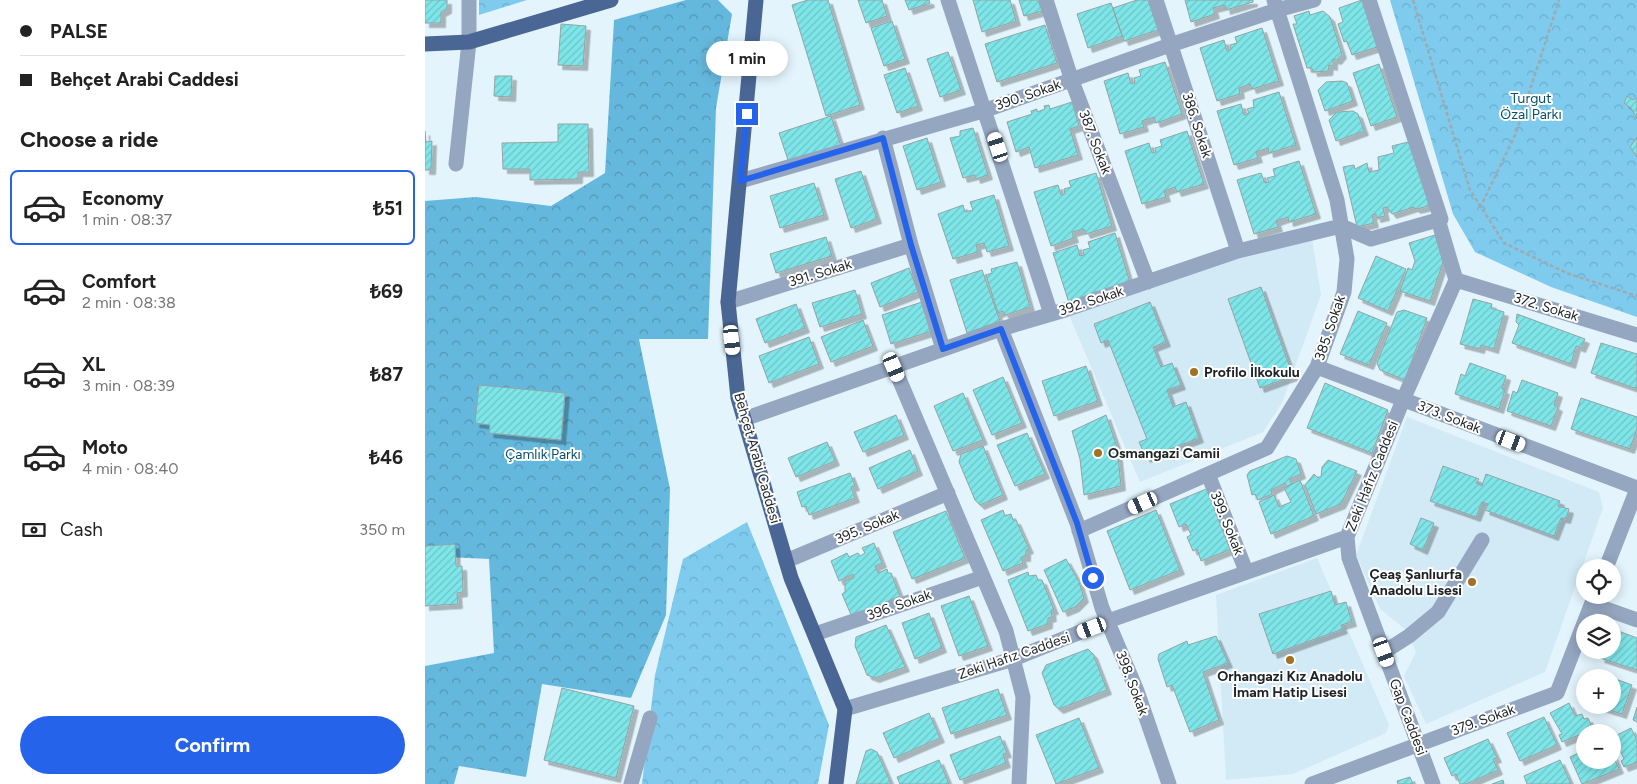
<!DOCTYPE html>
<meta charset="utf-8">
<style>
:root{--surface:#fff;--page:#f6f6f6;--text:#222;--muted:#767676;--line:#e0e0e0;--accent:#2563eb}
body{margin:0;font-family:Figtree,sans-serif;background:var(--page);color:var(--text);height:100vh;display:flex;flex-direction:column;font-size:19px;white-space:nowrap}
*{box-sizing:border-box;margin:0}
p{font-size:16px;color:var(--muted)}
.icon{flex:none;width:28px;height:28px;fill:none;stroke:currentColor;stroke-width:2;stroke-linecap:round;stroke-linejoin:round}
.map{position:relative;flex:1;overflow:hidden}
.side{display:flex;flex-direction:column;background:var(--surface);width:425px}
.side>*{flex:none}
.banner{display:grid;align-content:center;height:110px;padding:0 20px;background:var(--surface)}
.buttons{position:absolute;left:1151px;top:559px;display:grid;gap:10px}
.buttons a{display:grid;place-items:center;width:45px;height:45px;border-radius:50%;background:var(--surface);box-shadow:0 2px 12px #0003;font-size:25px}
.end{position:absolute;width:22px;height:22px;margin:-11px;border:6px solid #2563eb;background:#fff;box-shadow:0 0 0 2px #fff}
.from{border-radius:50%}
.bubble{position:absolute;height:35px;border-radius:18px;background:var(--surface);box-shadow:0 2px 12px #0003;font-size:16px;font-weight:700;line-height:35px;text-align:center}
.car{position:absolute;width:15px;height:30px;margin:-15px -8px;border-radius:6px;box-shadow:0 0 4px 1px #0007;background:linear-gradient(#fff 24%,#345 0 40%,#fff 0 76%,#345 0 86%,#fff 0)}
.banner b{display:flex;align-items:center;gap:18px;height:48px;font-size:19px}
.banner b+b{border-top:1px solid var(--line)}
.banner i{width:12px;height:12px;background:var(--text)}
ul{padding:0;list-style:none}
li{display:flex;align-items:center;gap:15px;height:75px;margin:0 10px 8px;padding:0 10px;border:2px solid transparent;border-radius:8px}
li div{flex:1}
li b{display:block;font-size:19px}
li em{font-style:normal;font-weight:700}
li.selected{border-color:var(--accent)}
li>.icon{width:45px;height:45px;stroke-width:1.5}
h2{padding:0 20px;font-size:22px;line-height:60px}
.pay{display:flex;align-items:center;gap:12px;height:55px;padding:0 20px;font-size:19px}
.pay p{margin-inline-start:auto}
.button{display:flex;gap:10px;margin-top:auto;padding:10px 20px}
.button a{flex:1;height:58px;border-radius:30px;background:var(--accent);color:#fff;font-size:20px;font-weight:700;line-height:58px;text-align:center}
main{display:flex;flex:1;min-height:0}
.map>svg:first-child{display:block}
.built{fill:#d1eaf6}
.forest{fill:url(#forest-crowns)}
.park{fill:url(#park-crowns)}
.building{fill:url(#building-hatch);stroke:#92a4a4;filter:url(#shadow)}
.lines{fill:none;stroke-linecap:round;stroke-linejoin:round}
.path{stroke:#9daab0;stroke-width:2.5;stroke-dasharray:4 2.5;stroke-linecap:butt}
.minor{stroke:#95a6c0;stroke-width:15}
.major{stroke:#496695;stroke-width:15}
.route{stroke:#2563eb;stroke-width:6}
.poi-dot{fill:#a17125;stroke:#fff;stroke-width:2}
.labels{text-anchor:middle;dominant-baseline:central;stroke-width:4;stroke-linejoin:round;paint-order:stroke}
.street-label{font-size:14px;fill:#1d2326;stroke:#fff}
.park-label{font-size:14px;fill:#09516a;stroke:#fff}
.poi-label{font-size:14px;font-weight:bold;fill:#1d2326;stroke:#fff;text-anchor:start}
</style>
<main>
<section class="side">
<div class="banner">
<b><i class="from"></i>PALSE</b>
<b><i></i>Behçet Arabi Caddesi</b>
</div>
<h2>Choose a ride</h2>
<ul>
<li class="selected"><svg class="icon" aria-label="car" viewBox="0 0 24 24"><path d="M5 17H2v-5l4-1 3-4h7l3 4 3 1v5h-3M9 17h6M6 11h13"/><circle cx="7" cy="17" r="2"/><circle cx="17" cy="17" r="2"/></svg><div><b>Economy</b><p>1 min · 08:37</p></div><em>₺51</em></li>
<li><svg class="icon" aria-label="car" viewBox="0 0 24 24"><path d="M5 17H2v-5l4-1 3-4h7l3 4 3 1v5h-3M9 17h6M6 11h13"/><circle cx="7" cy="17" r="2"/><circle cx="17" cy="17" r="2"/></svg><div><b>Comfort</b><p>2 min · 08:38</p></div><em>₺69</em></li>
<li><svg class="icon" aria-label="car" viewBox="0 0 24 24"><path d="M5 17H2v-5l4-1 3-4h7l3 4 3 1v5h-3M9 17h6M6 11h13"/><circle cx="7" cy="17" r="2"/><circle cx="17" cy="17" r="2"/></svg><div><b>XL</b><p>3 min · 08:39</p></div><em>₺87</em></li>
<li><svg class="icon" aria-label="car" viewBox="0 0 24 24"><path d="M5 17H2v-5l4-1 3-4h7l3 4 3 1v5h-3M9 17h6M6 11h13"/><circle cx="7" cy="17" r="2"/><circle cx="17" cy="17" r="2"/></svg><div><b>Moto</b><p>4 min · 08:40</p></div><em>₺46</em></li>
</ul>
<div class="pay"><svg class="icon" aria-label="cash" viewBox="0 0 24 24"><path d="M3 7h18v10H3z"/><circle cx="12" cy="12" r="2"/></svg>Cash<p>350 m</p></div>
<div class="button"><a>Confirm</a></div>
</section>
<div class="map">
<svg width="1212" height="784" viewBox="0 0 1212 784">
<defs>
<pattern id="forest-crowns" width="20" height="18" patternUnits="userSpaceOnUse" patternTransform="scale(1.25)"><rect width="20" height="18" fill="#65b8dd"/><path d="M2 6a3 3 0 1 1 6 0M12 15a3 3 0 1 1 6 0" fill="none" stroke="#5395b3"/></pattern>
<pattern id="park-crowns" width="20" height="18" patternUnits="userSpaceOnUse" patternTransform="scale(1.25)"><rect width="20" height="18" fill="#7ecbee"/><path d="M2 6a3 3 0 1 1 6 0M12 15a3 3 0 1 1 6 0" fill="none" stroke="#6caecc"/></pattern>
<pattern id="building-hatch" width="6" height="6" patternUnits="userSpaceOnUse" patternTransform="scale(1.25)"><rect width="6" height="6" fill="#7ee5e8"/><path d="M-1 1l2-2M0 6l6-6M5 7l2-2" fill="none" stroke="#6cc4c7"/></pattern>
<filter id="shadow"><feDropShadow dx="4.5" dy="4.5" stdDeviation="0" flood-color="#0004"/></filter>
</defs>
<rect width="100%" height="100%" fill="#e3f4fc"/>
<path class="built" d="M887 238 896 295 857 403 838 432 715 482 644 315 828 250Z
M982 417 1174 492 1178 508 1120 672 1001 724 979 676 991 652 981 630 955 609 931 555Z
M892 558 964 725 961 733 868 774 801 780 791 595Z"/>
<path class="forest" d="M261 0H293L307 14 291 108 283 339H214L245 489 241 615 206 698 117 684 101 777 34 766 29 784H0V666L69 653 64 559 0 556V201L51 197 126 206 180 173 189 20Z"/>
<path class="park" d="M54 0H102L54 15Z
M965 0H1212V317L1126 287 1050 252 1028 214Z
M322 522 404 725 393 784H217L230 675 258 559Z"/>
<path class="building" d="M0 0H22V9L16 12V23H0Z
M383 0H403L435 105 401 116 367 5Z
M433 0H457L462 16 441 23Z
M480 0H504L505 3 484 10Z
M548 0H585L591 21 557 32Z
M594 0H613L617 11 599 16Z
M712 0H723L733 30 699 41 688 8Z
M760 0H828V2L801 10 800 5 788 8 790 14 766 22Z
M937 0 952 47 927 55 922 41 919 42 913 24 918 22 914 8Z
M686 3 697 36 663 48 652 14Z
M884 11 885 15 898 11 905 17 917 54 912 60 908 59V66L904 65 903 71 888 72 887 68H882L868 24H872L869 16Z
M467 21 480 59 459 66 446 28Z
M136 24 161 26 158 66 133 65Z
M620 25 632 63 572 82 560 44Z
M837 28 854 81 827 89 825 84 814 88 815 94 792 101 775 48 799 40 802 51 806 49 805 45 812 43 810 37Z
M523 52 536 90 515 97 502 59Z
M740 62 757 114 731 123 729 117 717 121 719 127 695 134 679 81 703 73 706 84 710 83 709 78 716 76 714 70Z
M954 64 972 117 946 126 928 73Z
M480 68 493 106 472 113 459 75Z
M70 76H87L86 97 69 96Z
M917 81 922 83 928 101 900 111 893 90 901 82Z
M854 92 871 145 844 153 843 148 831 152 833 158 809 165 792 111 816 104 819 115 824 113 822 109 829 107 828 100Z
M1202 96 1208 100 1212 98V119L1206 108 1199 103Z
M647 102 654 126 645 129 653 155 610 168 604 147 591 152 582 122 607 114 606 111 612 109V112L620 109 619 106 624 105 625 109Z
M928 111 933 114 939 131 911 141 904 120 912 112Z
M406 116 416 146 364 163 354 133Z
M133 124H163L164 172H153V179L105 180V169H78L77 143 133 142Z
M548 128 563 175 551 179 550 175 538 178 525 138 535 136V131Z
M0 131 1 142 7 141 6 170H0Z
M762 131 779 184 752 192 750 187 739 191 741 197 717 204 700 151 724 143 727 153 731 152 730 148 737 146 735 140Z
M1212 137V157L1205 147Z
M502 138 516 182 492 190 478 146Z
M987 141 1004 206 991 209 989 207 967 214 962 207 958 208 960 216 951 218V214L947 215 949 223 932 227 918 167 929 165 930 169 942 163 944 172 954 170 953 157 969 153 967 146Z
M874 161 891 214 864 222 863 217 851 221 853 227 829 234 812 180 836 173 840 183 844 182 842 178 850 176 848 169Z
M436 171 452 219 426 228 410 179Z
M671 173 687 226 661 234 659 229 647 232 649 238 626 246 609 192 633 185 636 195 640 194 639 189 646 187 644 181Z
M389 183 399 215 355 228 345 196Z
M569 195 584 246 562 252 559 243 551 245 553 252 528 259 513 214 538 205 540 212 548 210 545 202Z
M690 233 706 286 666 293 668 299 645 306 628 253 652 245 655 256 659 255 658 250 665 248 663 242Z
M1010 235 1018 262 1005 301 975 291 983 268 987 270 990 261 984 243Z
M401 237 407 256 351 273 345 254Z
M951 256 981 269 963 311 933 298Z
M592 262 605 307 580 315 578 311 573 313 561 275 567 273 566 269Z
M484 268 493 292 455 307 446 283Z
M557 270 575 321 542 333 525 280Z
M836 287 868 376 835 388 803 299Z
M430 290 437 314 395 327 387 303Z
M1048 299 1067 304 1066 308 1079 312 1069 349 1056 345 1055 349 1035 344Z
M497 302 507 331 466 344 457 315Z
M725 302 741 342 728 347 736 367 747 363 756 385 742 390 748 407 761 402 774 438 721 458 714 442 722 439 683 340 676 343 669 324Z
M371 304 380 328 340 343 331 319Z
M979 310 1002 318 980 380 955 370 952 363 972 312Z
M933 311 962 323 944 365 915 354Z
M1092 314 1160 339 1156 348 1151 346 1146 364 1087 343 1094 325 1091 322Z
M438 320 448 346 406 362 396 337Z
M384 337 394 364 344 383 334 356Z
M1176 343 1212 354V389L1166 373Z
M1045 363 1081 376 1077 389 1080 390 1074 409 1030 394 1036 374 1040 376Z
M661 366 673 401 629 416 617 381Z
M578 377 597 423 567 435 548 390Z
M1097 380 1133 393 1129 405 1133 407 1126 426 1082 411 1088 391 1092 393Z
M900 383 963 410 947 453 882 428Z
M54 385 140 393 136 440 64 433 65 425 50 423Z
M538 393 558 440 528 451 509 406Z
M1156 398 1212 417V428L1205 449 1146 429Z
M471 415 479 435 438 452 429 432Z
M681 415 692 447 696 486 659 495 655 459 647 431Z
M602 433 620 474 590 486 572 445Z
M402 442 410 461 371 477 363 458Z
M558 446 578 495 555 505 550 500 534 462 536 454Z
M485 450 493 471 453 489 444 468Z
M862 456 871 459 876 474 864 479 867 484 862 487 860 483 846 490 847 494 833 500 830 494 827 495 822 475 825 471Z
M903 460 932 471 916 504 891 514 880 485 889 474 892 477H896L897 467Z
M1018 466 1054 479 1051 483 1057 486 1061 474 1135 501 1133 506 1144 509 1141 519 1136 518 1129 536 1060 510 1063 504 1057 502 1051 517 1005 501Z
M425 473 430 486 426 487 430 498 384 515 381 506 377 507 372 492Z
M875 480 889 516 846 534 834 502 849 495 854 507 866 502 859 488Z
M786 487 809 548 776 561 772 549 768 551 762 537 766 535 761 524 754 527 745 504Z
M578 510 580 516 586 514 588 520H591L604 549 601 550V557H596L598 563 578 571 556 520Z
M731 510 755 570 705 590 682 531Z
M521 511 540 558 487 579 468 532Z
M996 518 1009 523 998 550 985 544Z
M449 543 457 563 450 566 453 573 462 569 463 573H466L475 596 427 617 417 594 420 592V581L429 578 428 574 414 581 406 561 422 553 424 557 433 553 435 556 440 553 437 548Z
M30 544 31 566H37L38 592 32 593 33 604 0 606V546Z
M641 559 654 582 659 598 650 607 638 612 619 570Z
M603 572 604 576 611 575 613 580H617L629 610H626L627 617 623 618V624L603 631 583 580Z
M906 591 910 605 921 602 927 622 916 625 918 629 848 654 834 614Z
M544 596 563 646 534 656 516 606Z
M504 613 517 648 490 659 477 623Z
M461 625 480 667 450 678 442 675 430 646 431 637Z
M1188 629 1212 638V670L1175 658 1178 650H1188Z
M791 636 803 663 778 672 794 720 765 732 747 685 742 687 733 659 734 654 762 641 763 645Z
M663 649 668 654 682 690 634 709 629 705 617 673 621 665Z
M1169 672 1185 678H1167Z
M1188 678 1207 685 1197 714 1169 705H1188Z
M137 688 209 706 191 778 119 760Z
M573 689 582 715 526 734 517 708Z
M1144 703 1150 716 1157 714 1159 719 1163 718 1168 729 1137 742 1134 735 1137 734 1125 713Z
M1212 707V722L1208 720Z
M504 713 515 738 469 758 458 733Z
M1119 717 1132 745 1095 761 1082 733Z
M654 718 674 768 631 784 611 735Z
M1206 728 1212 740V762L1199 767 1196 761 1199 759 1193 746 1191 747 1188 737Z
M575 736 582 753 578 754 581 763 535 780 525 755Z
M1063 739 1072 758 1068 759 1073 770 1041 784H1035L1031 774 1027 776 1019 758Z
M446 749 452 752 466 784H431L441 751Z
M1160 750V760H1188V755L1194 769 1157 784 1145 757Z
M514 760 524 784H475L472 777Z
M1135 760 1146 784H1102L1099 776Z
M985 777 988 784H973L972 781Z
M1078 780 1079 784H1067Z"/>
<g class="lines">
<path class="path" d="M988 0 1045 190 1079 243 1144 274 1212 296
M1055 208 1091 133 1134 0"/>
<path class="minor" d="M523 0 626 314
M621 0 647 81 723 282
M731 0 813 251
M458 138 486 245 518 349
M31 164 44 42V0
M315 181 561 110 745 45 852 10 889 0
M1031 280 1212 335
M303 302 486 245
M576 329 652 523 677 608 712 691 744 784
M469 367 581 631 598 697 594 784
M892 367 1212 488
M319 419 576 329 640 310 813 251 916 226 946 239 1016 219
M783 474 821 571
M654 531 842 448 892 367 919 292 922 259 912 200 849 0
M922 537 924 558 1008 784
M361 561 523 493
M1181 568 1212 489
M1167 604 1212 620
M390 634 558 577
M959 652 984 636 1013 612 1057 540
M420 709 588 659 683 621 922 537 978 400 1031 280 1014 223 1016 219 944 0
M206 784 225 718
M887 784 1132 693 1170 595"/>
<path class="major" d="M331 0 303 302 313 398 366 578 420 709 411 784
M0 44 44 42 186 0"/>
</g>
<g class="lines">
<path class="route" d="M322 114 315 181 458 138 486 245 518 349 576 329 652 523 668 578"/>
</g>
<g class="poi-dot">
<circle cx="769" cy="372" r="5"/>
<circle cx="673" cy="453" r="5"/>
<circle cx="1047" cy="582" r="5"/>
<circle cx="865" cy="660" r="5"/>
</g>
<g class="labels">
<g class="street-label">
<text transform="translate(603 95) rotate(-19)">390. Sokak</text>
<text transform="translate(772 125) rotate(72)">386. Sokak</text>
<text transform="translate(670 142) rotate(69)">387. Sokak</text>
<text transform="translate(395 273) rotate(-17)">391. Sokak</text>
<text transform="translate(666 301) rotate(-18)">392. Sokak</text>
<text transform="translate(1121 307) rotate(17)">372. Sokak</text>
<text transform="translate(905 328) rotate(-71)">385. Sokak</text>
<text transform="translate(1024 417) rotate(21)">373. Sokak</text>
<text transform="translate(332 458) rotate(74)">Behçet Arabi Caddesi</text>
<text transform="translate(947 476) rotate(-68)">Zeki Hafız Caddesi</text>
<text transform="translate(802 523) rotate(68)">399. Sokak</text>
<text transform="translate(442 527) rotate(-23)">395. Sokak</text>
<text transform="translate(474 605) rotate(-19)">396. Sokak</text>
<text transform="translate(589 656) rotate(-19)">Zeki Hafız Caddesi</text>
<text transform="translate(707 683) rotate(69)">398. Sokak</text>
<text transform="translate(983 717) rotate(69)">Gap Caddesi</text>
<text transform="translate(1058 720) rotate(-20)">379. Sokak</text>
</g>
<g class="park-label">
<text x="1106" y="98">Turgut<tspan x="1106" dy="16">Özal Parkı</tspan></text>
<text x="118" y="454">Çamlık Parkı</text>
</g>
<g class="poi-label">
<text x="779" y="372">Profilo İlkokulu</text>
<text x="683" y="453">Osmangazi Camii</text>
<text x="1037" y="574" text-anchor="end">Çeaş Şanlıurfa<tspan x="1037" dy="16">Anadolu Lisesi</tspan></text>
<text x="865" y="676" text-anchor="middle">Orhangazi Kız Anadolu<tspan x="865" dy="16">İmam Hatip Lisesi</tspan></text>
</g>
</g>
</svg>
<div class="buttons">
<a><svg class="icon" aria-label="locate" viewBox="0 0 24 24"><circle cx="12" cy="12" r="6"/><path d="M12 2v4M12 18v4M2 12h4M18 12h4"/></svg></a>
<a><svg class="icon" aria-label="layers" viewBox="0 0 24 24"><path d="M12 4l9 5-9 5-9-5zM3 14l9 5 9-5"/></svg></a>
<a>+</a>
<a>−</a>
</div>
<i class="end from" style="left:668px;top:578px"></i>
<i class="end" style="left:322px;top:114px"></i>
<div class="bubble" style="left:281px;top:41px;width:82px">1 min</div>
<i class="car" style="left:573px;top:147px;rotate:342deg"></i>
<i class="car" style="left:307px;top:340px;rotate:174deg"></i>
<i class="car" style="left:469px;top:367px;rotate:157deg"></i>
<i class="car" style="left:1086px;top:441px;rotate:111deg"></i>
<i class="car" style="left:718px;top:503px;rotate:246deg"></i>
<i class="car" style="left:667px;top:628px;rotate:249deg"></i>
<i class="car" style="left:959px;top:652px;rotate:160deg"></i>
</div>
</main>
